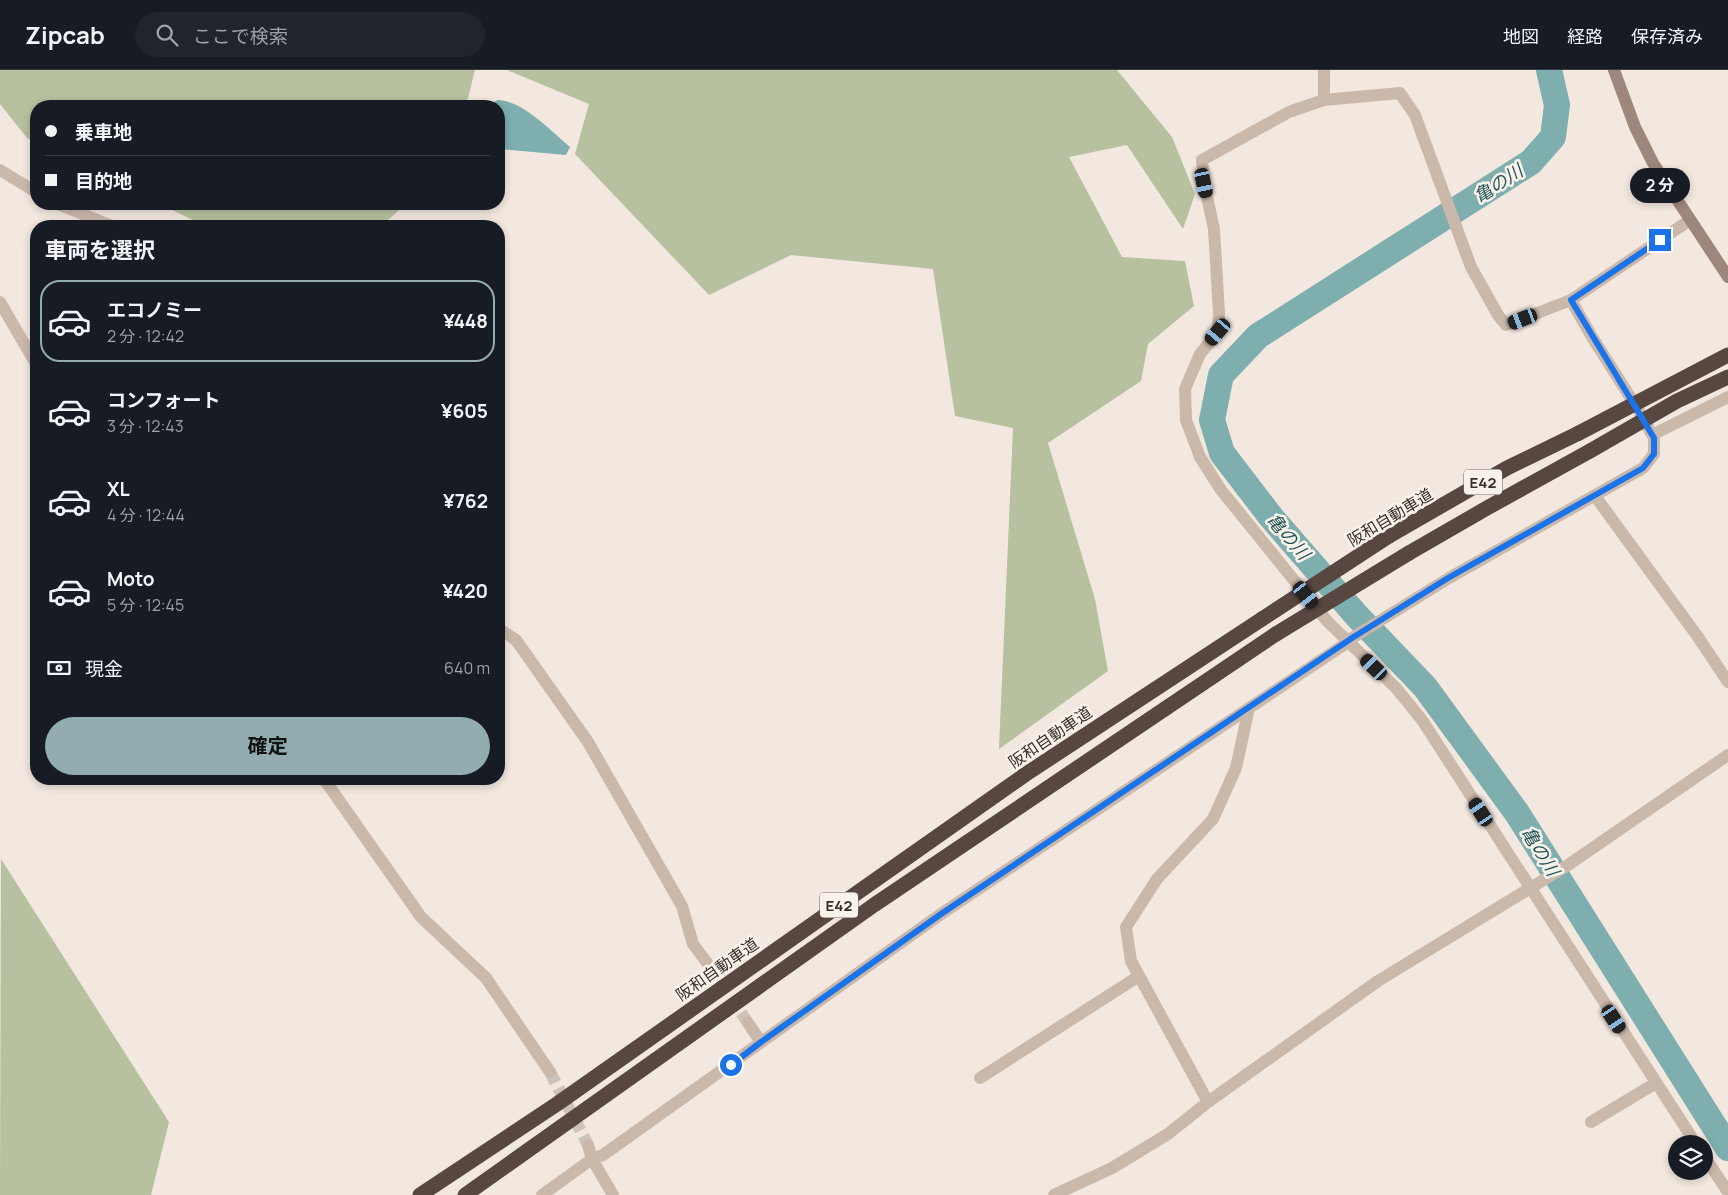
<!DOCTYPE html>
<html lang="ja">
<meta charset="utf-8">
<style>
:root{--surface:#171b24;--page:#20242c;--text:#f1f3f6;--muted:#9ea1a6;--line:#363941;--accent:#93acaf}
body{margin:0;font-family:Manrope,"Noto Sans JP",sans-serif;background:var(--page);color:var(--text);height:100vh;display:flex;flex-direction:column;font-size:19px;white-space:nowrap}
*{box-sizing:border-box;margin:0}
p{font-size:16px;color:var(--muted)}
.icon{flex:none;width:28px;height:28px;fill:none;stroke:currentColor;stroke-width:2;stroke-linecap:round;stroke-linejoin:round}
.map{position:relative;flex:1;overflow:hidden}
.side{position:absolute;left:30px;top:150px;width:475px;height:565px;display:flex;flex-direction:column;background:var(--surface);border-radius:20px;box-shadow:0 2px 8px #0003}
.side>*{flex:none}
.guide{position:absolute;left:30px;top:30px;width:475px;height:110px;border-radius:20px;box-shadow:0 2px 8px #0003;display:grid;align-content:center;height:110px;padding:0 15px;background:var(--surface)}
.controls{position:absolute;left:1668px;top:1065px;display:grid;gap:10px}
.controls a{display:grid;place-items:center;width:45px;height:45px;border-radius:50%;background:var(--surface);box-shadow:0 2px 8px #0003;font-size:25px}
.end{position:absolute;width:22px;height:22px;margin:-11px;border:6px solid #1a73e8;background:#fff;box-shadow:0 0 0 2px #fff}
.from{border-radius:50%}
.bubble{position:absolute;height:35px;border-radius:18px;background:var(--surface);box-shadow:0 2px 8px #0003;font-size:16px;font-weight:700;line-height:35px;text-align:center}
.car{position:absolute;width:15px;height:30px;margin:-15px -8px;border-radius:6px;box-shadow:0 0 4px 1px #0007;background:linear-gradient(#222 24%,#8ab4d8 0 40%,#222 0 76%,#8ab4d8 0 86%,#222 0)}
.guide b{display:flex;align-items:center;gap:18px;height:48px;font-size:19px}
.guide b+b{border-top:1px solid var(--line)}
.guide i{width:12px;height:12px;background:var(--text)}
ul{padding:0;list-style:none}
li{display:flex;align-items:center;gap:15px;height:82px;margin:0 10px 8px;padding:0 5px;border:2px solid transparent;border-radius:20px}
li div{flex:1}
li b{display:block;font-size:19px}
li em{font-style:normal;font-weight:700}
li.on{border-color:var(--accent)}
li>.icon{width:45px;height:45px;stroke-width:1.5}
h2{padding:0 15px;font-size:22px;line-height:60px}
.pay{display:flex;align-items:center;gap:12px;height:55px;padding:0 15px;font-size:19px}
.pay p{margin-inline-start:auto}
.cta{display:flex;gap:10px;margin-top:auto;padding:10px 15px}
.cta a{flex:1;height:58px;border-radius:30px;background:var(--accent);color:#111;font-size:20px;font-weight:700;line-height:58px;text-align:center}
header{display:flex;align-items:center;gap:30px;box-sizing:border-box;height:70px;padding:0 25px;background:var(--surface);border-bottom:1px solid var(--line)}
header strong{font-size:24px}
nav{display:flex;gap:28px;margin-inline-start:auto;font-size:18px}
.search{width:350px;height:45px;background:var(--page);display:flex;align-items:center;gap:12px;box-sizing:border-box;padding:0 18px;border-radius:28px;color:var(--muted);font-size:19px}
.map>svg:first-child{display:block}
.green{fill:#b7c09f}
.water{fill:#7faeae}
.lines{fill:none;stroke-linecap:round;stroke-linejoin:round}
.river{stroke:#7faeae;stroke-width:26}
.street-tunnel{stroke:#cdc3bb;stroke-width:12;stroke-dasharray:12 6;stroke-linecap:butt}
.street{stroke:#cab8ab;stroke-width:12}
.secondary{stroke:#9d877c;stroke-width:12}
.highway{stroke:#584741;stroke-width:15}
.highway-bridge{stroke:#584741;stroke-width:15}
.route{stroke:#1a73e8;stroke-width:6}
.labels{text-anchor:middle;dominant-baseline:central;stroke-width:5;stroke-linejoin:round;paint-order:stroke}
.shield{fill:#f9f2eb;stroke:#726964;stroke-width:1}
.shield-label{font-size:15px;font-weight:bold;fill:#382e2a}
.street-label{font-size:16px;fill:#382e2a;stroke:#f9f2eb}
.water-label{font-size:18px;font-style:italic;fill:#215658;stroke:#f9f2eb}
</style>
<header>
<strong>Zipcab</strong>
<div class="search"><svg class="icon" aria-label="search" viewBox="0 0 24 24"><circle cx="10" cy="10" r="6"/><path d="M15 15l6 6"/></svg>ここで検索</div>
<nav><a>地図</a><a>経路</a><a>保存済み</a></nav>
</header>
<div class="map">
<svg width="1728" height="1125" viewBox="0 0 1728 1125">
<rect width="100%" height="100%" fill="#f2e8df"/>
<path class="green" d="M0 0H475L466 36H36V73L27 68 0 34Z
M507 0H1117L1172 67 1195 124 1183 159 1127 75 1069 87 1122 187 1185 191 1194 236 1148 274 1141 311 1048 373 1095 529 1108 601 999 679 1013 358 955 346 933 199 791 185 709 225 575 84 589 34Z
M160 134H406L381 156H205Z
M1 789 169 1052 151 1125H0Z"/>
<path class="water" d="M498 30C523 31 551 61 570 77L566 85 499 79V36H484Z"/>
<g class="lines">
<path class="river" d="M1549 0 1557 35 1553 67 1531 92 1258 266 1221 305 1212 350 1222 383 1271 447 1357 546 1425 617 1517 743 1728 1078"/>
<path class="street-tunnel" d="M711 898 748 953
M550 1002 588 1075"/>
<path class="street" d="M1324 30V0
M0 100 36 122
M58 134 112 156
M1571 230 1690 150
M0 232 36 294
M1652 365 1728 327
M1595 426 1698 567 1728 612
M499 561 504 562 516 570 588 672 682 836 693 874 711 898
M324 709 421 847 486 908 550 1002
M748 953 761 972
M980 1008 1139 906
M1208 1032 1131 891 1126 857 1157 809 1213 749 1236 698 1249 638
M1591 1052 1656 1013
M588 1075 592 1089 613 1125
M1704 1086 1728 1122
M542 1125 592 1089 603 1085 941 844 1348 572 1352 568 1449 508 1643 398 1654 384V368L1639 341 1592 267 1571 230 1506 255 1498 245 1471 197 1415 45 1400 23 1324 30 1289 42 1202 90 1204 113 1214 159 1219 244 1218 262 1200 284 1185 319 1186 350 1200 387 1221 420 1327 551 1396 618 1422 650 1696 1074
M1054 1125 1112 1098 1168 1064 1208 1032 1378 911 1568 795 1728 685"/>
<path class="secondary" d="M1614 0 1635 57 1653 93 1728 207"/>
<path class="highway" d="M1389 466 1507 398 1579 363
M1409 483 1487 438 1590 381
M420 1125 557 1034 1026 704 1262 549
M465 1125 874 835 1276 564"/>
<path class="highway-bridge" d="M1579 363 1728 285
M1590 381 1677 331 1728 307
M1262 549 1389 466
M1276 564 1409 483"/>
</g>
<g class="lines">
<path class="route" d="M731 995 761 972 941 844 1352 568 1448 508 1643 398 1654 384V368L1571 230 1660 170"/>
</g>
<g class="labels">
<g class="shield">
<rect x="1464" y="399.5" width="38" height="25" rx="4"/>
<rect x="820" y="822.5" width="38" height="25" rx="4"/>
</g>
<g class="shield-label">
<text x="1483" y="412">E42</text>
<text x="839" y="835">E42</text>
</g>
<g class="street-label">
<text transform="translate(1390 447) rotate(-31)">阪和自動車道</text>
<text transform="translate(1050 667) rotate(-34)">阪和自動車道</text>
<text transform="translate(717 899) rotate(-35)">阪和自動車道</text>
</g>
<g class="water-label">
<text transform="translate(1498 113) rotate(-33)">亀の川</text>
<text transform="translate(1289 466) rotate(49)">亀の川</text>
<text transform="translate(1541 781) rotate(58)">亀の川</text>
</g>
</g>
</svg>
<div class="controls">
<a><svg class="icon" aria-label="layers" viewBox="0 0 24 24"><path d="M12 4l9 5-9 5-9-5zM3 14l9 5 9-5"/></svg></a>
</div>
<i class="end from" style="left:731px;top:995px"></i>
<i class="end" style="left:1660px;top:170px"></i>
<div class="bubble" style="left:1630px;top:98px;width:60px">2 分</div>
<i class="car" style="left:1204px;top:113px;rotate:168deg"></i>
<i class="car" style="left:1523px;top:249px;rotate:249deg"></i>
<i class="car" style="left:1218px;top:262px;rotate:220deg"></i>
<i class="car" style="left:1306px;top:525px;rotate:141deg"></i>
<i class="car" style="left:1374px;top:597px;rotate:314deg"></i>
<i class="car" style="left:1481px;top:742px;rotate:327deg"></i>
<i class="car" style="left:1614px;top:949px;rotate:147deg"></i>
<div class="guide">
<b><i class="from"></i>乗車地</b>
<b><i></i>目的地</b>
</div>
<section class="side">
<h2>車両を選択</h2>
<ul>
<li class="on"><svg class="icon" aria-label="car" viewBox="0 0 24 24"><path d="M5 17H2v-5l4-1 3-4h7l3 4 3 1v5h-3M9 17h6M6 11h13"/><circle cx="7" cy="17" r="2"/><circle cx="17" cy="17" r="2"/></svg><div><b>エコノミー</b><p>2 分 · 12:42</p></div><em>¥448</em></li>
<li><svg class="icon" aria-label="car" viewBox="0 0 24 24"><path d="M5 17H2v-5l4-1 3-4h7l3 4 3 1v5h-3M9 17h6M6 11h13"/><circle cx="7" cy="17" r="2"/><circle cx="17" cy="17" r="2"/></svg><div><b>コンフォート</b><p>3 分 · 12:43</p></div><em>¥605</em></li>
<li><svg class="icon" aria-label="car" viewBox="0 0 24 24"><path d="M5 17H2v-5l4-1 3-4h7l3 4 3 1v5h-3M9 17h6M6 11h13"/><circle cx="7" cy="17" r="2"/><circle cx="17" cy="17" r="2"/></svg><div><b>XL</b><p>4 分 · 12:44</p></div><em>¥762</em></li>
<li><svg class="icon" aria-label="car" viewBox="0 0 24 24"><path d="M5 17H2v-5l4-1 3-4h7l3 4 3 1v5h-3M9 17h6M6 11h13"/><circle cx="7" cy="17" r="2"/><circle cx="17" cy="17" r="2"/></svg><div><b>Moto</b><p>5 分 · 12:45</p></div><em>¥420</em></li>
</ul>
<div class="pay"><svg class="icon" aria-label="cash" viewBox="0 0 24 24"><path d="M3 7h18v10H3z"/><circle cx="12" cy="12" r="2"/></svg>現金<p>640 m</p></div>
<div class="cta"><a>確定</a></div>
</section>
</div>
